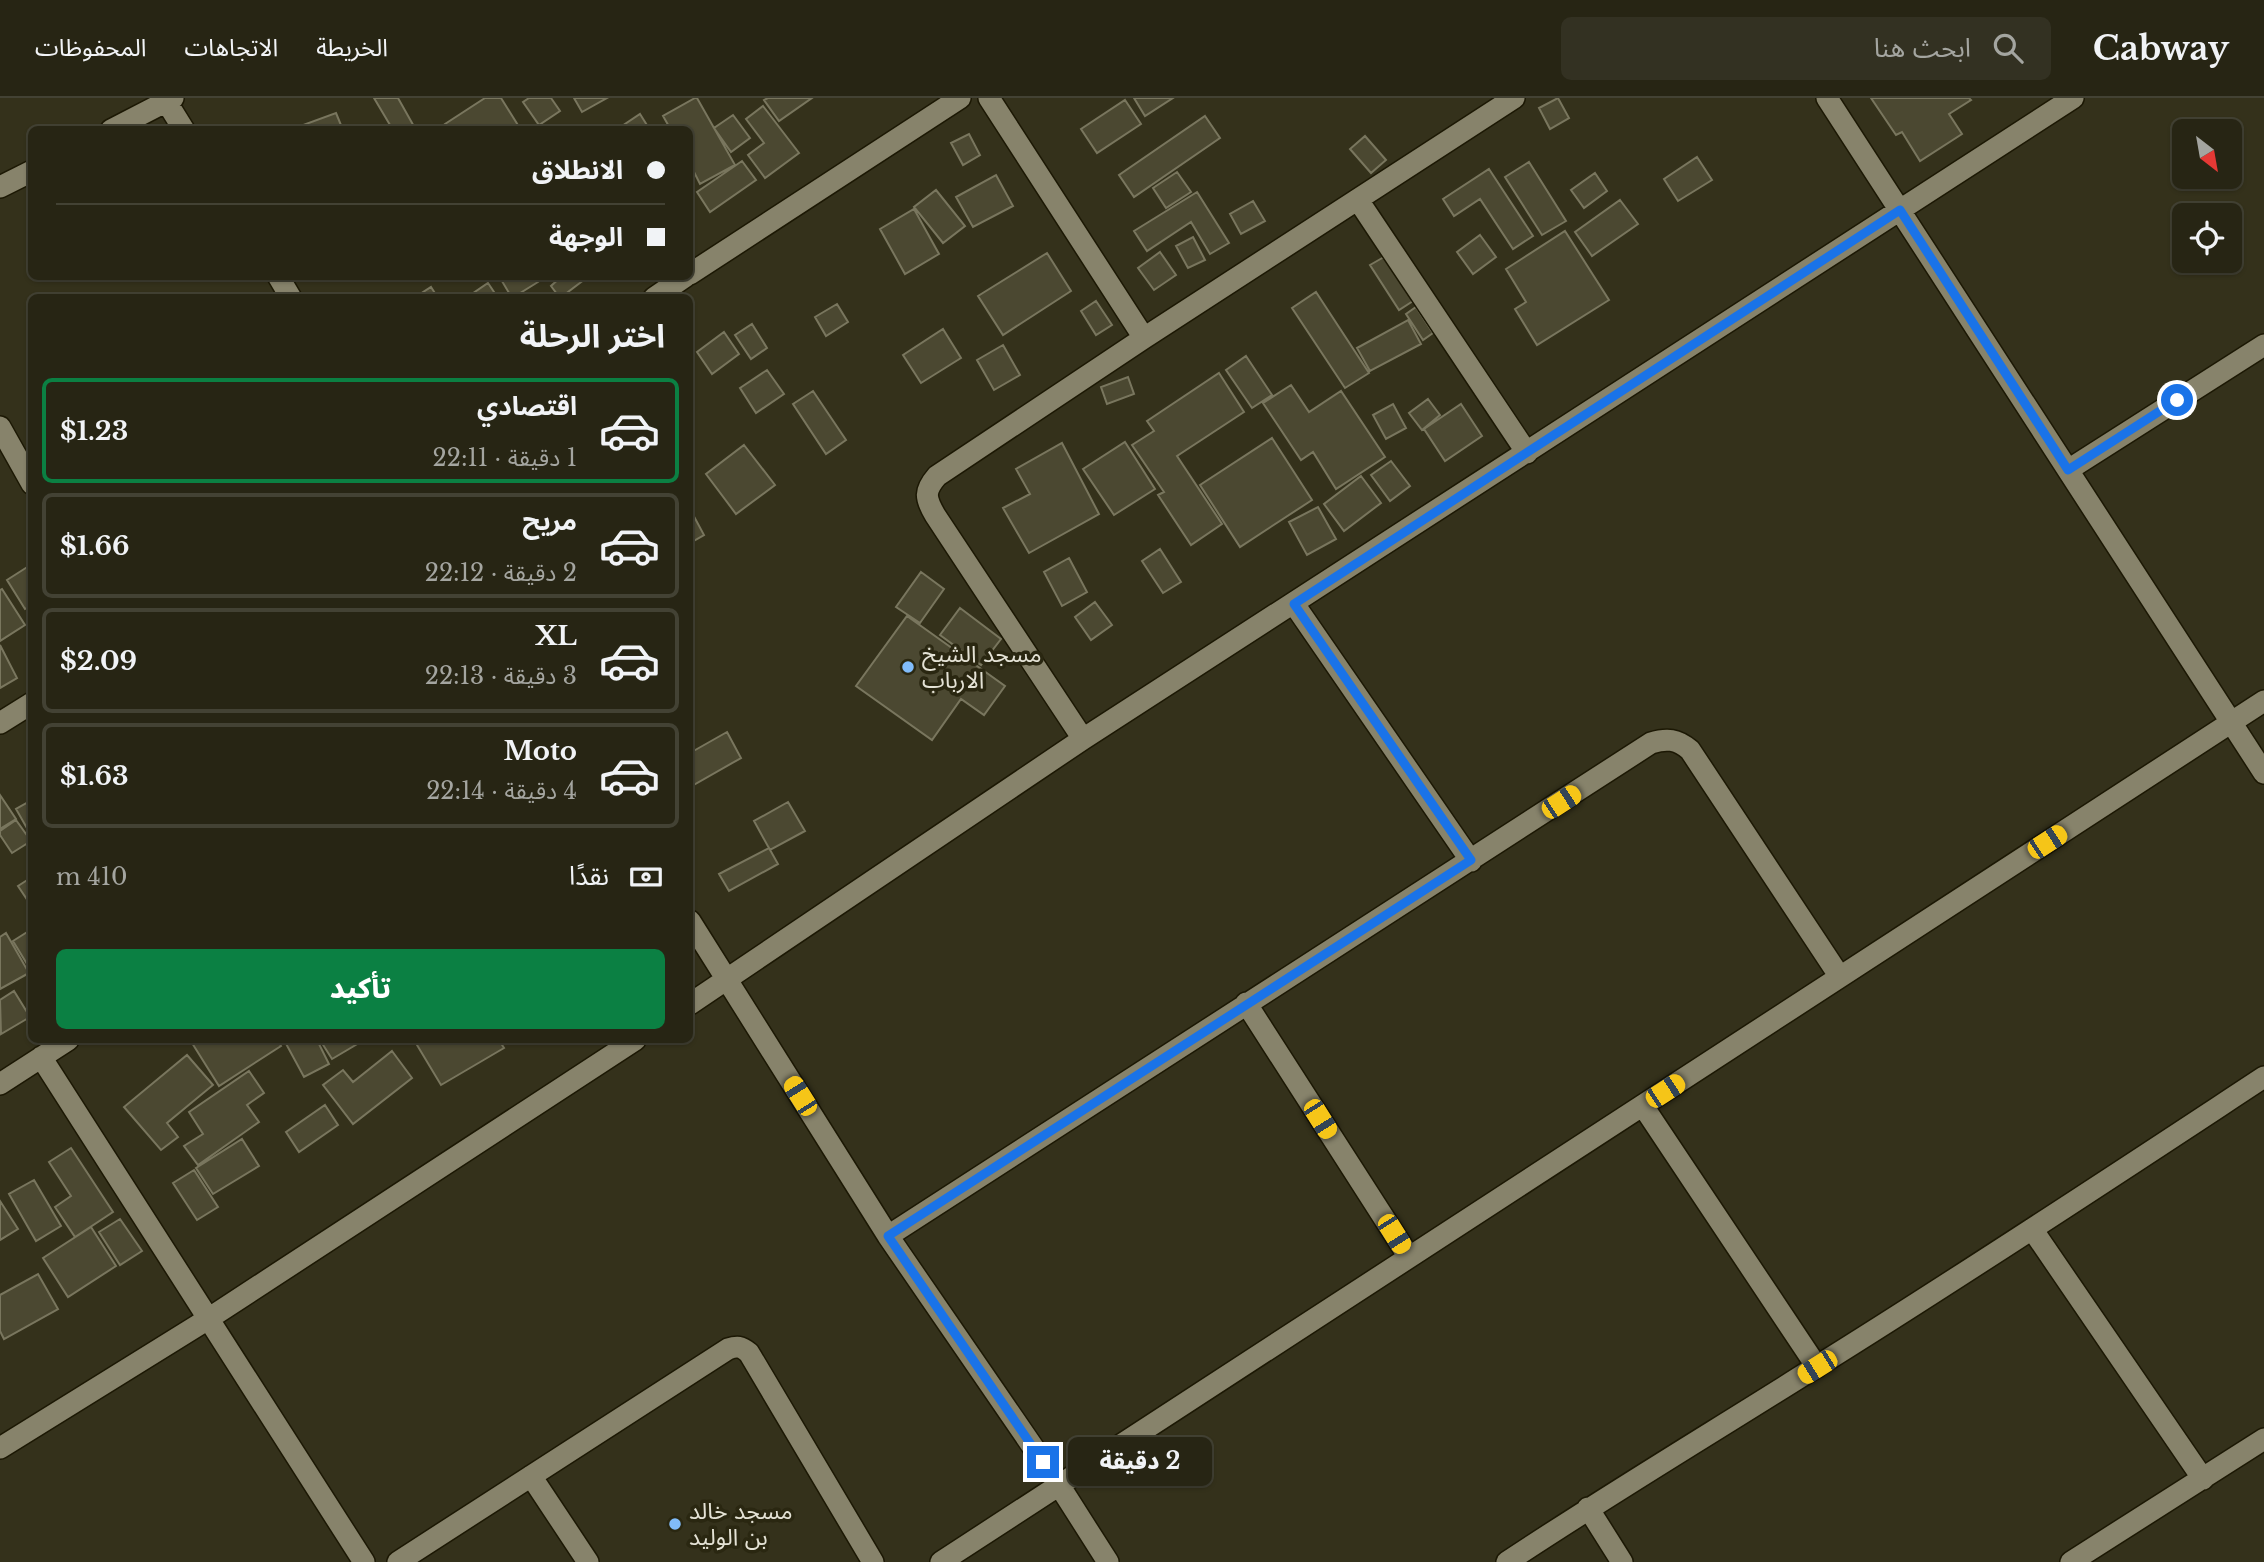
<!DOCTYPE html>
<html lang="ar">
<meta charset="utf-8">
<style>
:root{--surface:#272514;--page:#333122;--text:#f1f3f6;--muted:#a4a5a0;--line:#434234;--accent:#0b8043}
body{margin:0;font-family:"Libre Baskerville","Noto Sans Arabic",serif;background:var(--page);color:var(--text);direction:rtl;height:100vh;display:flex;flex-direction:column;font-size:26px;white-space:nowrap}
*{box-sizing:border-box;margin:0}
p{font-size:23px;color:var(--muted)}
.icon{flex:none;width:38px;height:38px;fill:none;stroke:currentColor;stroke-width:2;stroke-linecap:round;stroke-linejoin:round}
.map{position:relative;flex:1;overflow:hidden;direction:ltr}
.drawer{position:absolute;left:28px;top:196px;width:665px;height:749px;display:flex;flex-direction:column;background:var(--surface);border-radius:10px;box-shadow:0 2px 5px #0004,0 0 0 2px var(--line);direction:rtl}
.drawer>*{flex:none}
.top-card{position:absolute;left:28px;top:28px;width:665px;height:154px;border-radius:10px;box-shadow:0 2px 5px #0004,0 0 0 2px var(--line);direction:rtl;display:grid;align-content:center;height:154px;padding:0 28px;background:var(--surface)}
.needle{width:46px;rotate:149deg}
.controls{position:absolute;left:2172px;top:21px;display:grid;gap:14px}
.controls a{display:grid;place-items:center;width:70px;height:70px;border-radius:10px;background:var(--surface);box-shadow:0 2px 5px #0004,0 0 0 2px var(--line);font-size:35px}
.end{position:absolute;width:32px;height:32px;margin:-16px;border:9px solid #1a73e8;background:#fff;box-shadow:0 0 0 4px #fff}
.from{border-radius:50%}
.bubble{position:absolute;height:49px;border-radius:10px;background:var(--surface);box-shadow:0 2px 5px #0004,0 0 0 2px var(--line);font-size:23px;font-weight:800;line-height:49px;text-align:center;direction:rtl}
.car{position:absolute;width:21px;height:42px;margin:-21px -10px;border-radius:9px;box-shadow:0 0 5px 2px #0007;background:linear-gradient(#f5c518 24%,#345 0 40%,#f5c518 0 76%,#345 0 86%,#f5c518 0)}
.top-card b{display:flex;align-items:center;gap:24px;height:66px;font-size:26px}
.top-card b+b{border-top:2px solid var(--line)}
.top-card i{width:18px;height:18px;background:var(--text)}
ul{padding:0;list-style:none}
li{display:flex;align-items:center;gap:21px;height:105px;margin:0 14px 10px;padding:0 14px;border:4px solid var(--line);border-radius:10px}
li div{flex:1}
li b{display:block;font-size:26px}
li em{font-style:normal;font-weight:800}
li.selected{border-color:var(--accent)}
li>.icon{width:63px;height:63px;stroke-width:1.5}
h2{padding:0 28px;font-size:32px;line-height:84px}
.pay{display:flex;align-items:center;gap:18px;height:77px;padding:0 28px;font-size:26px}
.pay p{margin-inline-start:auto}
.action{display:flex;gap:14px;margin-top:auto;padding:14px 28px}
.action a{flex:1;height:80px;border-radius:10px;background:var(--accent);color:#fff;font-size:28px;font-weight:800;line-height:80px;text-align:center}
header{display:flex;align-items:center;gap:42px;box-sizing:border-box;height:98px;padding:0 35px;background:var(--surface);border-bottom:2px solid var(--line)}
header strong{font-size:33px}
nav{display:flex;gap:38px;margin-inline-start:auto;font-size:24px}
.search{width:490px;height:63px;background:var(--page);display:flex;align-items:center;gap:18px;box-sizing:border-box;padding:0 24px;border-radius:10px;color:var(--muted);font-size:26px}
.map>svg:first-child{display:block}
.building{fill:#4b4831;stroke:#79765e;stroke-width:2}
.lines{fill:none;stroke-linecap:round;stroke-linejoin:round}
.minor-casing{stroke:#1c1804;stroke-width:24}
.minor{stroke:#87836b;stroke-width:21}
.route{stroke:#1a73e8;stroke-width:9}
.poi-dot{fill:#81bcfa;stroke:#2a2711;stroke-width:2.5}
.labels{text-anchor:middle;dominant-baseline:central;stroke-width:7;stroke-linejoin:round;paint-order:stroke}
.poi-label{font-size:23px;fill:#e4e2d5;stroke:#2a2711;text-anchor:start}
</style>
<header>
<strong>Cabway</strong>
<div class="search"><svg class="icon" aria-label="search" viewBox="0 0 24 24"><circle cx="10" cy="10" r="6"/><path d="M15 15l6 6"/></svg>ابحث هنا</div>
<nav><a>الخريطة</a><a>الاتجاهات</a><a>المحفوظات</a></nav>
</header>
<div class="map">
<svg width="2264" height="1464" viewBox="0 0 2264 1464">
<rect width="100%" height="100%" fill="#34311b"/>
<path class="building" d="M374 0H398L416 32H393Z
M485 0H501L521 32H449L445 26Z
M529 0H551L560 13 539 27 523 4Z
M574 0H607L582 14Z
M695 0H697L735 67 700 86 690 66V32H671L663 18Z
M768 0H812L779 23 764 2Z
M1134 0H1173L1145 18Z
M1558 0 1569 20 1550 31 1539 10Z
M1871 0H1969L1971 2 1949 16 1962 36 1920 63 1902 34 1896 37Z
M1125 2 1141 26 1097 55 1081 31Z
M763 8 799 55 765 80 748 57 764 45 746 21Z
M336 15 343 32H305L303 27Z
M640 16 650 32H616Z
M733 17 750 40 731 54 714 30Z
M1205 18 1220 40 1134 99 1119 77Z
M969 36 980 57 963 67 951 45Z
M1365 38 1386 62 1371 75 1350 51Z
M1697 59 1712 82 1678 103 1664 81Z
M742 63 756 82 710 114 697 94Z
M1529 64 1566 123 1542 137 1505 79Z
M1489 71 1533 138 1513 151 1480 101 1454 118 1443 101Z
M1177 74 1191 94 1166 110 1153 90Z
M1595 75 1607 93 1584 110 1571 92Z
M996 77 1013 108 973 129 956 99Z
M936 92 965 128 943 145 914 109Z
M1197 94 1229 145 1210 156 1191 124 1147 153 1134 133Z
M1620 102 1638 126 1592 158 1575 134Z
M1253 103 1265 123 1241 136 1230 116Z
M914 111 939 156 905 176 880 131Z
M1565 133 1609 202 1537 247 1515 211 1526 204 1506 171Z
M1480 137 1496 159 1473 176 1457 154Z
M1193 139 1205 162 1188 170 1176 148Z
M1160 154 1176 177 1154 192 1138 170Z
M1047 155 1071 193 1003 237 978 198Z
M1384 159 1413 203 1399 212 1370 167Z
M499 178H535L538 184 512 200Z
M562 178H589L560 200 551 188Z
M488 185 498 200H466Z
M431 189 438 200H414Z
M1316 194 1369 275 1345 290 1292 210Z
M1096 203 1112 227 1096 237 1081 213Z
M837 206 848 224 826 238 815 219Z
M1416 209 1433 235 1423 242 1406 216Z
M1408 222 1421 246 1370 273 1357 250Z
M752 226 767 250 751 261 735 237Z
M943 231 961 260 921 285 903 257Z
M724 234 739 256 712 276 697 254Z
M1003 247 1020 277 994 292 977 262Z
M1246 258 1272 297 1252 310 1226 272Z
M767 272 784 296 756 315 740 290Z
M1219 275 1244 314 1177 358 1222 426 1191 447 1158 397 1164 394 1132 347 1154 333 1147 323Z
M1128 279 1134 296 1107 306 1101 289Z
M1291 287 1309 314 1341 293 1385 359 1336 391 1313 354 1301 362 1263 305Z
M813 293 846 342 826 356 793 306Z
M1428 301 1440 317 1422 332 1409 315Z
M1393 306 1406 330 1386 341 1373 317Z
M1461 306 1482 338 1445 363 1424 331Z
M1272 340 1312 402 1240 449 1200 387Z
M1125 344 1155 391 1114 417 1083 371Z
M1062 345 1099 416 1029 455 1003 410 1030 396 1016 371Z
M744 347 775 387 736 416 706 376Z
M1391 363 1410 388 1390 403 1371 377Z
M1361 378 1381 405 1344 433 1324 406Z
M1318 409 1336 441 1307 457 1289 424Z
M690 411 704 437 690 445Z
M1160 451 1181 484 1163 495 1142 463Z
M1069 460 1087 494 1062 508 1044 474Z
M32 466V507L25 511 7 482Z
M921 474 944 491 920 525 896 509Z
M2 491 25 527 0 543V492Z
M1095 504 1112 527 1091 542 1075 519Z
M960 510 1001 541 981 567 940 537Z
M907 518 1005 588 984 617 961 601 932 642 856 588Z
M0 547 17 580 0 590Z
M727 634 741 660 690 689V655Z
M0 697 16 721 0 731Z
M32 702V739L16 711Z
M788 704 805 733 770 752 754 723Z
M16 722 31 743 12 755 0 737V733Z
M769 750 778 766 729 793 719 776Z
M32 779V809L18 788Z
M32 831V863L27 866 13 843Z
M6 835 29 875 0 891V839Z
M14 893 30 919 1 936 0 902Z
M198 942H277L281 948 219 988 192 945Z
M284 942H317L329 966 304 979Z
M320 942H364L332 961Z
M414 942H499L504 950 441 987Z
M392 953 412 980 353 1026 323 987 343 972 353 984Z
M187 957 213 987 167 1025 178 1039 161 1052 124 1009Z
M249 973 264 995 247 1007 259 1024 198 1067 184 1048 203 1036 189 1014Z
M325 1007 338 1027 299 1054 286 1034Z
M242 1041 259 1068 213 1096 196 1070Z
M71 1050 113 1114 75 1139 55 1109 71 1098 49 1064Z
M194 1072 218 1109 197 1122 173 1085Z
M34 1082 61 1128 36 1143 9 1096Z
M0 1103 18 1131 0 1142Z
M120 1121 142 1153 120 1167 99 1134Z
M91 1129 116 1168 68 1199 43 1160Z
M38 1176 58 1211 4 1241 0 1233V1197Z"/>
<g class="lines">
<defs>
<path id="minor" d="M989 0 1144 240
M1827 0 2264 675
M166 3 184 32
M111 32 173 0
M0 89 32 73
M1358 102 1527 355
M690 176 960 0
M278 178 291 200
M654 200 686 178
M0 329 32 386
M2068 372 2264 247
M1294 506 1471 763
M0 625 32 605
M1083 641 935 417C925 400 924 393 937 378L1144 240 1514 0
M690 823 888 1138 1059 1387 1108 1464
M1246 905 1409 1159
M690 906 1083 641 2073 0
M41 959 364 1464
M0 986 68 942
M1643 1008 1817 1269
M2032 1131 2203 1381
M888 1138 1651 645C1667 640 1677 641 1690 652L1840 879
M0 1350 208 1221 635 942
M531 1378 588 1464
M1588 1410 1622 1464
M398 1464 728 1251C737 1248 741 1248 749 1255L873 1464
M941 1464 2264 603
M1507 1464C1608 1397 1713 1334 1816 1269 1967 1175 2115 1077 2264 979
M2071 1464 2264 1341"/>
</defs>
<use href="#minor" class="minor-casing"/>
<use href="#minor" class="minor"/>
</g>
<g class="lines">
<path class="route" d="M1043 1364 888 1138 1471 762 1294 506 1900 112 2068 372 2177 302"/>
</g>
<g class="poi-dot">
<circle cx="908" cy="569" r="7"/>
<circle cx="675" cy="1426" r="7"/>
</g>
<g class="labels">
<g class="poi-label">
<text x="922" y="556">مسجد الشيخ<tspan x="922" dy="26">الارباب</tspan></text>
<text x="689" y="1413">مسجد خالد<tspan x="689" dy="26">بن الوليد</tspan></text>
</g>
</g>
</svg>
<div class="controls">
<a><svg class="needle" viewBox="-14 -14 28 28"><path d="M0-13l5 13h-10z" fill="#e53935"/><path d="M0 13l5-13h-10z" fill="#a4a5a0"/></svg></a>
<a><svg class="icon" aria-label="locate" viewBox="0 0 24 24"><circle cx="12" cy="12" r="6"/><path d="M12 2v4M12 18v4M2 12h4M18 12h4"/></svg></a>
</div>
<i class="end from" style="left:2177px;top:302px"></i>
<i class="end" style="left:1043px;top:1364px"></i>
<div class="bubble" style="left:1068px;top:1339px;width:144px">2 دقيقة</div>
<i class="car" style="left:1561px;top:704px;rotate:57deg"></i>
<i class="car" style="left:2047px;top:744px;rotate:57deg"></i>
<i class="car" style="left:1665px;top:993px;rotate:57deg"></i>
<i class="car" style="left:800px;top:998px;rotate:328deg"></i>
<i class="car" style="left:1320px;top:1021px;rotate:148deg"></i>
<i class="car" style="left:1394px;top:1136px;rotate:148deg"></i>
<i class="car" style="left:1817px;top:1269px;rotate:238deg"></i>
<div class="top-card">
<b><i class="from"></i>الانطلاق</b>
<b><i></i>الوجهة</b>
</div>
<section class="drawer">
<h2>اختر الرحلة</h2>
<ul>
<li class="selected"><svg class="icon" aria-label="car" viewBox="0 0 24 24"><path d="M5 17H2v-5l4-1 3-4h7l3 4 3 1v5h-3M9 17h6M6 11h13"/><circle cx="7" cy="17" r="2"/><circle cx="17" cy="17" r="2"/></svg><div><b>اقتصادي</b><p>1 دقيقة · 22:11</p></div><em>$1.23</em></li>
<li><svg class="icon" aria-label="car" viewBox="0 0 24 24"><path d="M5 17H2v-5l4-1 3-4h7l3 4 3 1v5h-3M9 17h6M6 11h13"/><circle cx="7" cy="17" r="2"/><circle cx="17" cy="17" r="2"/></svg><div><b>مريح</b><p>2 دقيقة · 22:12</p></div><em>$1.66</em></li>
<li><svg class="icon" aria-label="car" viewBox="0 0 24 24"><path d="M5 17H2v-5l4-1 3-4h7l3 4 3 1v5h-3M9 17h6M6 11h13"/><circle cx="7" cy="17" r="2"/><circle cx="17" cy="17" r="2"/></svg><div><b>XL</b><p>3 دقيقة · 22:13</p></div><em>$2.09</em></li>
<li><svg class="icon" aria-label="car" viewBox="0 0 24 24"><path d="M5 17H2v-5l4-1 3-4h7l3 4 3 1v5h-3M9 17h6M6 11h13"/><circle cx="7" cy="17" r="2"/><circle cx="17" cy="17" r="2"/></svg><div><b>Moto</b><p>4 دقيقة · 22:14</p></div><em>$1.63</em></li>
</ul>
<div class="pay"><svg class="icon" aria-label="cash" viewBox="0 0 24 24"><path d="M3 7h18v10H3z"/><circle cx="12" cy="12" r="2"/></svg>نقدًا<p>410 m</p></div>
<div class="action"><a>تأكيد</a></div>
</section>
</div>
